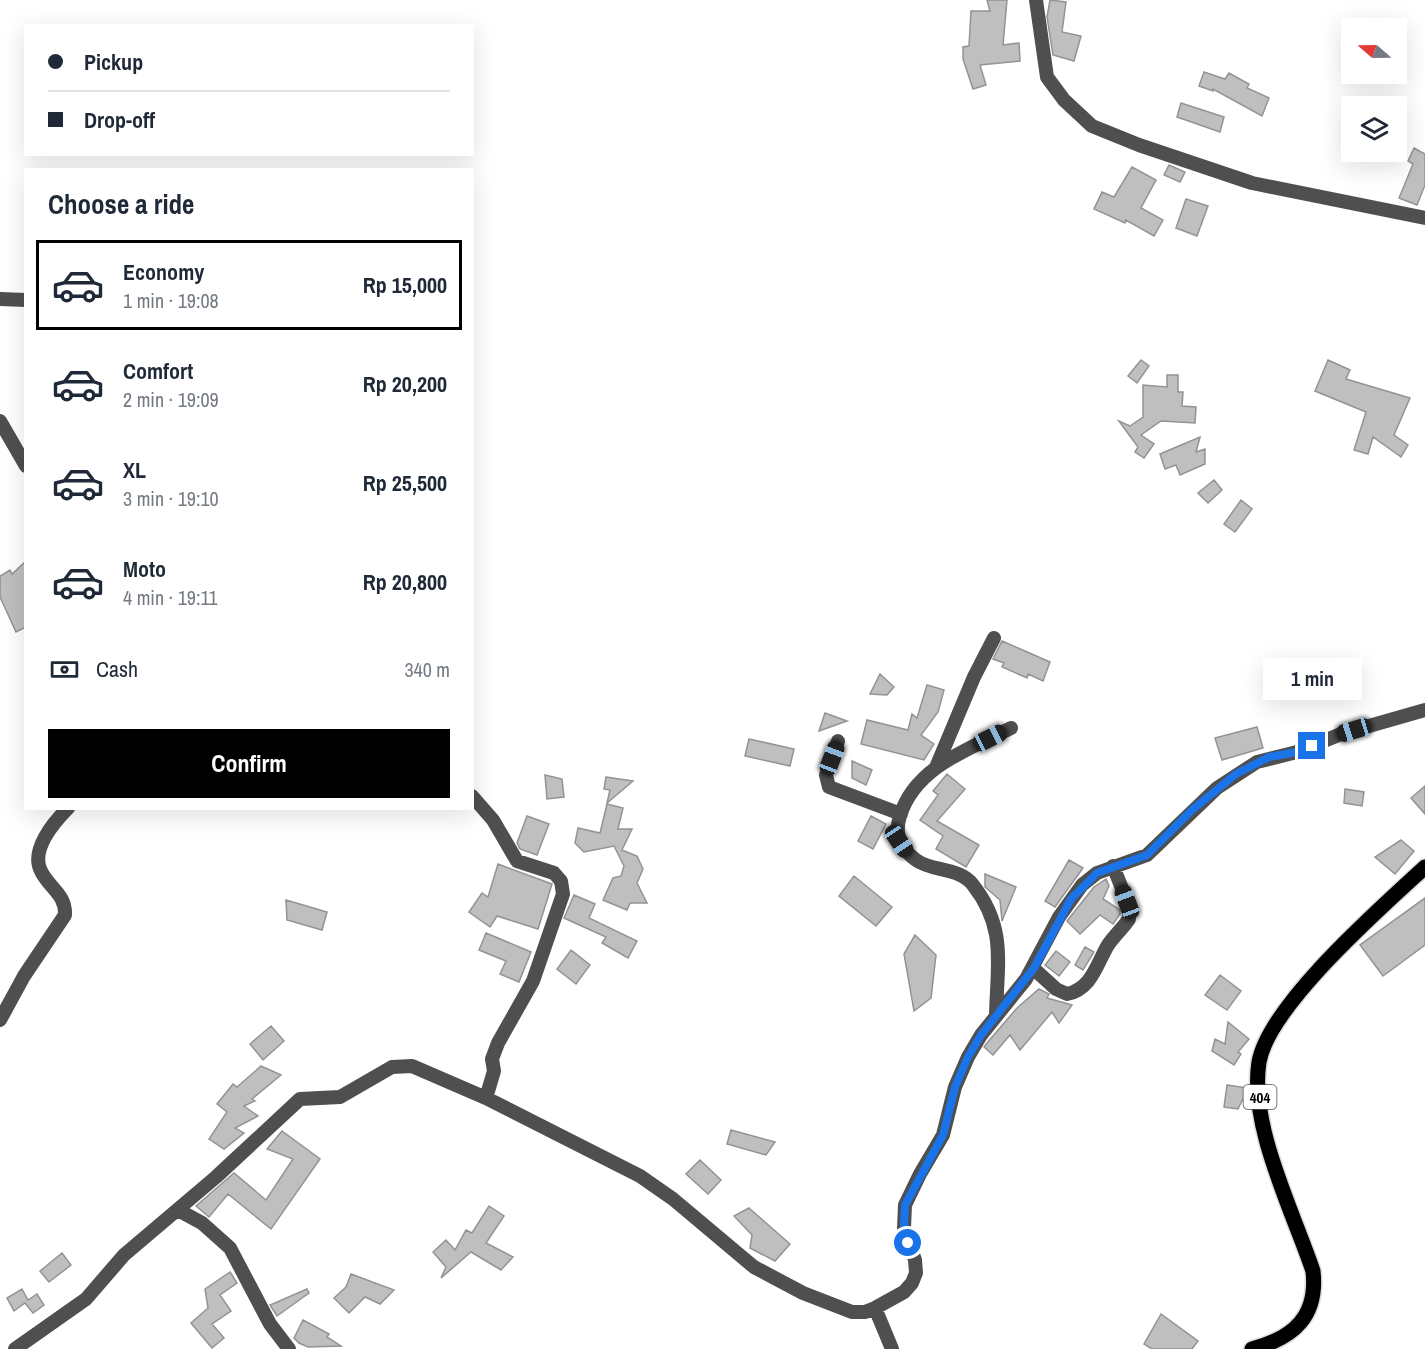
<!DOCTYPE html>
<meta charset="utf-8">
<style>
:root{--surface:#fff;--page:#f2f2f3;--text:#1f2937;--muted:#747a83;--line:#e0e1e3;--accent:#000}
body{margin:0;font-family:"Archivo Narrow",sans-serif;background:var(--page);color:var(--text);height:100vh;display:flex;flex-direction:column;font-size:22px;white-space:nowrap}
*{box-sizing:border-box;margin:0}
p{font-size:20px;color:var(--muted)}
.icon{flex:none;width:33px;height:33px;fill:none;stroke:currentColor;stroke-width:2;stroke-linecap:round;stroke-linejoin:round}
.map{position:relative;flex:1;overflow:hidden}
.side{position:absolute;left:24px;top:168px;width:450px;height:642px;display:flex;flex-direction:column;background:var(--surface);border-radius:0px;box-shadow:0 6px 24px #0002}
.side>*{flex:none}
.banner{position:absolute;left:24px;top:24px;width:450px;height:132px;border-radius:0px;box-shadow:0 6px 24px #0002;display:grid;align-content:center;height:132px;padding:0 24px;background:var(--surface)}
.needle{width:39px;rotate:290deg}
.buttons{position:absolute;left:1341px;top:18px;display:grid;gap:12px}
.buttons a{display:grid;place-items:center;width:66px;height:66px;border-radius:0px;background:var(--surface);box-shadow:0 6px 24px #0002;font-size:30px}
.end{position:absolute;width:27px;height:27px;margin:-14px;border:8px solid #1a73e8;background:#fff;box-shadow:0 0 0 3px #fff}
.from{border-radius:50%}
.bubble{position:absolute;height:42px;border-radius:0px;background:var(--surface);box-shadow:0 6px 24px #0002;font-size:20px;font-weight:700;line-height:42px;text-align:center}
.car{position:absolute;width:18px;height:36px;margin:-18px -9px;border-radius:8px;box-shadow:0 0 4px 2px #0007;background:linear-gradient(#222 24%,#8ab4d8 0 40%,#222 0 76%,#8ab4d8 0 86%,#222 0)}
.banner b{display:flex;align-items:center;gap:21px;height:57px;font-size:22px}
.banner b+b{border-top:2px solid var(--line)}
.banner i{width:15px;height:15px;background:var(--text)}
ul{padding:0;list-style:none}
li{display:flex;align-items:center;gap:18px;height:90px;margin:0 12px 9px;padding:0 12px;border:3px solid transparent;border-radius:0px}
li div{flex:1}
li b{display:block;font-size:22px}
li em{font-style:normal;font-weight:700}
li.current{border-color:var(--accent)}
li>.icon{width:54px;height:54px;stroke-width:1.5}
h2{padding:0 24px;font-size:27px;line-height:72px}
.pay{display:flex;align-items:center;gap:15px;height:66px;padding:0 24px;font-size:22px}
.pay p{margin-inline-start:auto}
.button{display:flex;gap:12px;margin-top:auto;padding:12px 24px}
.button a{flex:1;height:69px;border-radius:0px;background:var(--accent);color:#fff;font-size:24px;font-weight:700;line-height:69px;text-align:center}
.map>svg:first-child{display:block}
.building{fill:#bfbfbf;stroke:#939393;stroke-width:1.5}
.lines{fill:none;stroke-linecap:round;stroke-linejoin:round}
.major-casing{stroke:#dbdbdb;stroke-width:18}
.minor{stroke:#4f4f4f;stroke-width:14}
.major{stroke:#000;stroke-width:15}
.route{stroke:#1a73e8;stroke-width:8}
.labels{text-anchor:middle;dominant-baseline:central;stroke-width:4.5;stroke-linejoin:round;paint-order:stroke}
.shield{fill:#fff;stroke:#4c4c4c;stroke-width:1.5}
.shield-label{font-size:15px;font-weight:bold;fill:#000}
</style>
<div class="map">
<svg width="1425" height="1349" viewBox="0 0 1425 1349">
<rect width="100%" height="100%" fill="#fff"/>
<path class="building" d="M987 0H1007L1003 45 1019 43 1020 61 980 65 986 85 973 89 963 59V47L969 46 971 11H990Z
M1050 0 1066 2 1062 32 1081 36 1074 61 1053 55 1047 17Z
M1204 72 1225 79 1229 73 1249 84 1247 88 1269 98 1262 116 1213 89V91L1199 86Z
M1181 103 1224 117 1220 132 1177 117Z
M1414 148 1425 154V185L1417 205 1399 198 1413 164 1408 161Z
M1169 165 1185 172 1180 182 1164 175Z
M1132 167 1156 180 1141 208 1163 220 1154 236 1126 220 1125 223 1094 209 1102 192 1114 197Z
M1186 199 1208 206 1197 236 1176 228Z
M1141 360 1149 366 1137 383 1128 376Z
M1328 360 1350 370 1346 379 1410 398 1394 435 1408 445 1401 457 1373 437 1368 454 1354 450 1366 412 1315 391Z
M1167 375H1178V392H1183L1182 406 1196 407 1195 423 1161 421 1141 435 1154 444 1144 458 1135 452 1138 447 1119 421 1130 426 1143 417V385L1167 387Z
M1200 437 1196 452 1205 449V464L1180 475 1176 465 1165 469 1160 454Z
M1214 480 1222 490 1208 503 1198 493Z
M1241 500 1252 509 1235 532 1224 524Z
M26 561V627L16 632 0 597V576L10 570 12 574Z
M1002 641 1050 662 1043 681 1028 674 1027 678 1002 667 1004 663 993 659Z
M880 674 894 687 887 695 870 694Z
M927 685 944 690 938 712 921 735 934 744 924 760 861 744 867 720 908 730 912 714 917 718Z
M825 713 847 721 819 731Z
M1257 727 1263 748 1222 760 1215 738Z
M749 739 794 749 790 766 745 756Z
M852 761 872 770 866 785 852 778Z
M947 774 965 789 937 821 979 845 966 867 936 849 943 836 920 820 938 795 933 791Z
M545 775 562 779 564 797 547 799Z
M606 777 633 781 607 803 610 790 604 789Z
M1425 786V814L1411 798Z
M1345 789 1364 792 1362 806 1344 803Z
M607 804 623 808 618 829H632L622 850 637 856 643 869 637 883 647 903H630L627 910 603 900 613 878 621 876 624 866 614 846 584 852 575 843 578 828 600 833Z
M527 816 549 824 537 855 520 849 517 843Z
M871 816 886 824 873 849 858 841Z
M1401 840 1414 851 1395 874 1375 857Z
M1069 860 1083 868 1055 907 1045 901Z
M498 864 552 884 538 929 497 916 490 927 469 912 482 893 488 897Z
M985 874 1016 887 1002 921 1000 900 985 887Z
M854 876 892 907 876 926 839 896Z
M1106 879 1109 886 1103 899 1120 910V914L1113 924 1100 915 1080 934 1067 921 1094 887Z
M574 895 595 904 589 918 637 941 628 958 602 943 606 937 564 918Z
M1425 898V945L1383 976 1360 945Z
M286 900 327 912 322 930 287 920Z
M486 933 531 952 519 982 500 974 506 961 479 950Z
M915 935 936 955 931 998 914 1011 904 954Z
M1085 947 1094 952 1083 970 1075 965Z
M571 950 590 965 576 984 557 969Z
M1056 951 1070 962 1059 976 1045 965Z
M1220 975 1241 991 1227 1010 1205 995Z
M1039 989 1049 994 1047 998 1072 1005 1059 1023 1052 1012 1020 1050 1010 1035 993 1055 984 1047 987 1043 1017 1008Z
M1228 1022 1249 1039 1238 1052 1241 1054 1234 1065 1212 1051 1215 1039 1225 1044Z
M271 1026 284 1041 263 1060 250 1044Z
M261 1066 281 1075 252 1099 255 1101 244 1106 258 1116 235 1128 244 1133 224 1149 209 1139 227 1112 217 1104 233 1084 237 1087Z
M1227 1085 1248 1088 1238 1109 1224 1107Z
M731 1130 775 1142 766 1155 727 1144Z
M282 1131 320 1159 271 1229 228 1194 209 1217 196 1206 234 1173 266 1200 293 1159 267 1149Z
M700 1160 721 1180 708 1194 686 1174Z
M489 1206 504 1216 486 1243 513 1257 501 1270 471 1252 441 1278 446 1267 433 1252 446 1240 455 1250 466 1230 472 1233Z
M749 1208 790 1244 775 1261 750 1248 752 1235 734 1216Z
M62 1253 71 1265 49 1282 40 1271Z
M230 1272 237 1283 220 1295 231 1311 212 1324 224 1338 212 1348 191 1323 208 1308 205 1289Z
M351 1274 394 1290 380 1304 365 1297 349 1313 334 1298 346 1287Z
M22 1289 28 1300 37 1294 44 1305 33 1313 25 1303 14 1311 7 1298Z
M307 1289 309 1293 277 1316 270 1305Z
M1161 1314 1198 1341 1192 1349H1152L1144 1344Z
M303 1320 329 1334 327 1337 341 1346 308 1347 299 1343 294 1338Z"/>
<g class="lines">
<defs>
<path id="major" d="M1252 1349C1294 1338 1318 1316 1313 1271 1293 1211 1249 1126 1259 1062 1269 1005 1382 907 1425 867"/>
</defs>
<use href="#major" class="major-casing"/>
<path class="minor" d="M1036 0 1047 77 1064 100 1092 126 1139 145 1252 183 1425 218
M0 299 26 300
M0 421 26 466
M838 741 826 775 829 787 901 814
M937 765 974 677 994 638
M472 796 493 820 517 861 554 873 561 881 563 894 533 981 498 1043 492 1059 494 1071 486 1098
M1033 968 1056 989 1067 994C1092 989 1097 963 1108 945 1114 936 1123 928 1129 919V906L1113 866
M996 1016C997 964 1007 928 973 885 960 867 932 872 916 860 901 849 894 834 900 816 915 767 969 749 1011 728
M0 1020 24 976 65 915C66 894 49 888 41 871 30 850 54 822 68 808
M178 1210 202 1223 230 1248 270 1324 289 1349
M875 1308 892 1349
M15 1349 86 1299 124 1255 216 1177 300 1099 340 1097 392 1067 412 1066 486 1098 640 1176 673 1199 754 1267 803 1293 852 1312H865L875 1308 904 1292 912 1283 916 1273 915 1260 904 1228 905 1205 920 1174 943 1135 955 1087 968 1057 981 1035 1026 979 1059 917 1082 885 1097 873 1147 855 1217 788 1257 762 1297 752 1341 734 1425 710"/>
<use href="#major" class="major"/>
</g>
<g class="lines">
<path class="route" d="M908 1243 904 1228 905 1205 943 1135 955 1087 968 1057 981 1035 1034 968 1071 899 1097 873 1147 855 1192 810 1236 774 1269 757 1297 752 1312 746"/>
</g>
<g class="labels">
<rect class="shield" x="1243.5" y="1085" width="33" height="24" rx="4.5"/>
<g class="shield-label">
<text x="1260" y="1097">404</text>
</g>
</g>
</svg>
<div class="buttons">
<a><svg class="needle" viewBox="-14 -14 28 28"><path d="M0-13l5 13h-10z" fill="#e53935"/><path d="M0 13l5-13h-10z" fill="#747a83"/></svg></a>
<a><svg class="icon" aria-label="layers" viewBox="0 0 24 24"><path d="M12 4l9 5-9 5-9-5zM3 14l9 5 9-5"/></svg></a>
</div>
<i class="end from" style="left:908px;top:1243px"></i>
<i class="end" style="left:1312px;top:746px"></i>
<div class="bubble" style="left:1263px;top:658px;width:99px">1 min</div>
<i class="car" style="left:1354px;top:730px;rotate:253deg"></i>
<i class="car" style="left:990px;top:738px;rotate:63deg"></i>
<i class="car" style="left:832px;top:758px;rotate:21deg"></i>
<i class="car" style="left:899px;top:841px;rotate:146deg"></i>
<i class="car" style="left:1127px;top:902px;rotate:339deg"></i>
<div class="banner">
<b><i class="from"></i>Pickup</b>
<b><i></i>Drop-off</b>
</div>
<section class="side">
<h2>Choose a ride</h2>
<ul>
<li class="current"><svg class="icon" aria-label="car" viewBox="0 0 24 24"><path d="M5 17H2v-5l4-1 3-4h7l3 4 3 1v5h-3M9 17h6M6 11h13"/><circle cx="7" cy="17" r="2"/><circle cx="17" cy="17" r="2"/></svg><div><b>Economy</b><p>1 min · 19:08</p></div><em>Rp 15,000</em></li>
<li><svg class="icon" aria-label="car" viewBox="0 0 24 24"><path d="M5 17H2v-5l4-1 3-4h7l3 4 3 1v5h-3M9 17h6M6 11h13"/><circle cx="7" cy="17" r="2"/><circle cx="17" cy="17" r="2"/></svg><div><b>Comfort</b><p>2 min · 19:09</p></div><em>Rp 20,200</em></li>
<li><svg class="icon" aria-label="car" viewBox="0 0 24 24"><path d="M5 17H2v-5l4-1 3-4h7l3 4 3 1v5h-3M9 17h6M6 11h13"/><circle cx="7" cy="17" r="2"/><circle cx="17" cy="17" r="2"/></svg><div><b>XL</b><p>3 min · 19:10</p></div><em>Rp 25,500</em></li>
<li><svg class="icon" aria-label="car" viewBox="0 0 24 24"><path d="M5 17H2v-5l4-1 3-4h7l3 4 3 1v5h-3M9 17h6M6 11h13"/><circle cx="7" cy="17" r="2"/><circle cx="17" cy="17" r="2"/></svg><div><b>Moto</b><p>4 min · 19:11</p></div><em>Rp 20,800</em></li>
</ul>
<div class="pay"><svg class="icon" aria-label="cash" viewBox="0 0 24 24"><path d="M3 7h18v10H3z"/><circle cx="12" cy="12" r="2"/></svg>Cash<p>340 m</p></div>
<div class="button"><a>Confirm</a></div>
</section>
</div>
